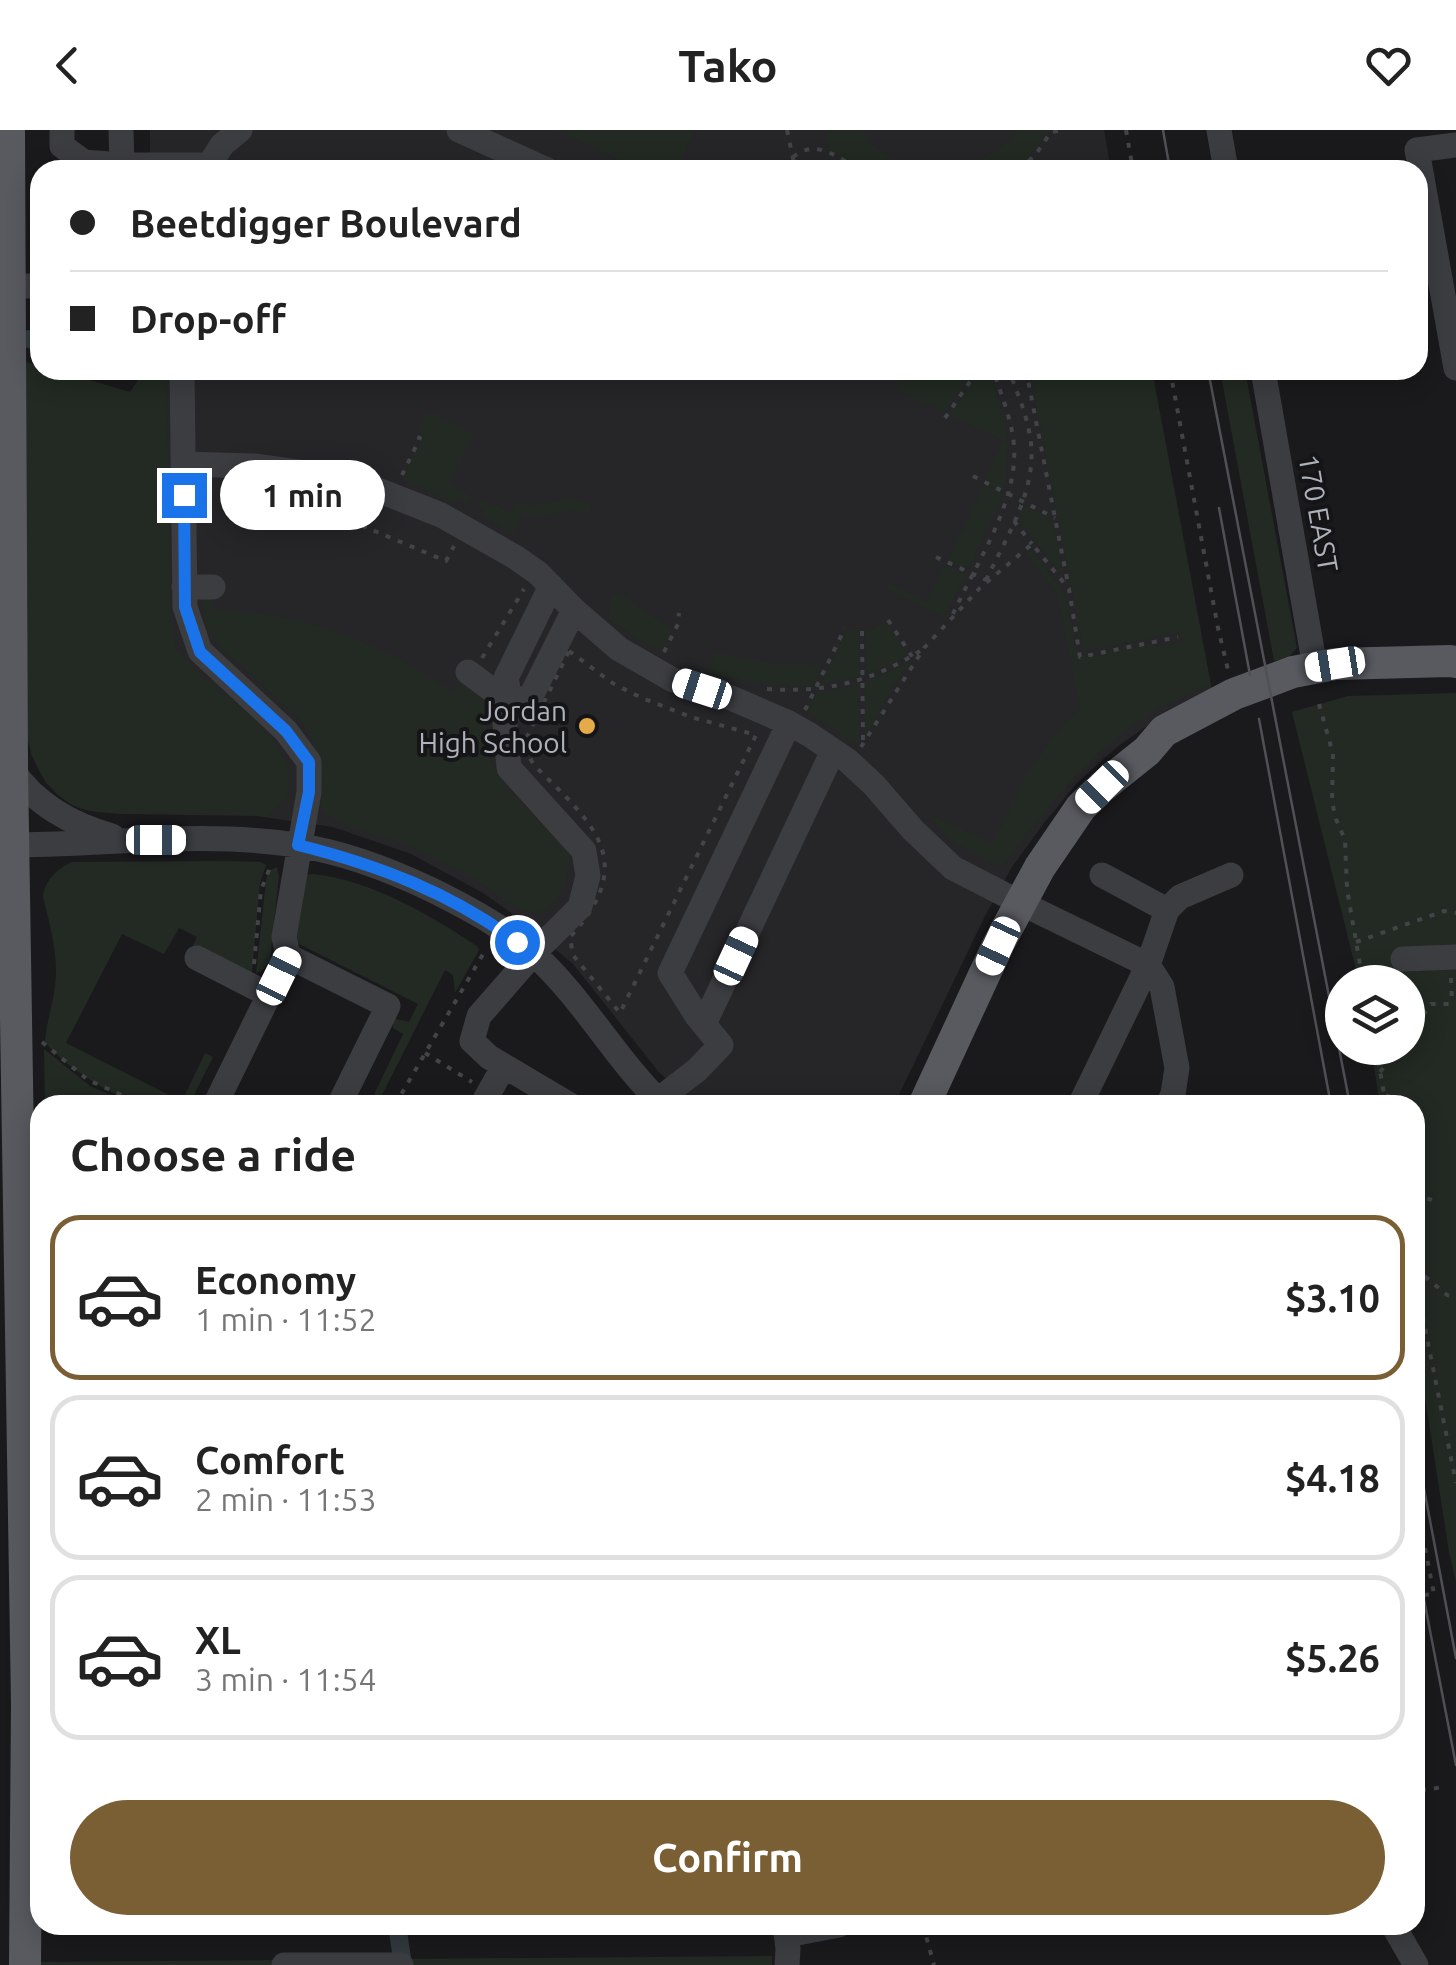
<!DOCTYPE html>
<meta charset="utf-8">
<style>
:root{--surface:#fff;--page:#f2f2f2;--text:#222;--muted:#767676;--line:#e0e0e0;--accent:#7a5f34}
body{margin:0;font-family:Ubuntu,sans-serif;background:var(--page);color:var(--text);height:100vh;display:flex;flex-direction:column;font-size:38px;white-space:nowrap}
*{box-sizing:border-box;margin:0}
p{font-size:32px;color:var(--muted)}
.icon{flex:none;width:55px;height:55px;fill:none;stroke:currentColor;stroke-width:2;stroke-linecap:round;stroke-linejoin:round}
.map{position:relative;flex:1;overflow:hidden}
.panel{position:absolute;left:30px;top:965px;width:1395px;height:840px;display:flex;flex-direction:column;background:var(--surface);border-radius:30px;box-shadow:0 5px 25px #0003}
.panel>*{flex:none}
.banner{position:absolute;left:30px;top:30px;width:1398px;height:220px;border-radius:30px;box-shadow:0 5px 25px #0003;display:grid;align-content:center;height:220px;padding:0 40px;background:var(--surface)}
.tools{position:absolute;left:1325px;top:835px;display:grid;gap:20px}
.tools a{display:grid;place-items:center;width:100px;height:100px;border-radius:50%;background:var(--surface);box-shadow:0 5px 25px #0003;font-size:50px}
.end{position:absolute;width:45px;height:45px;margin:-22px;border:12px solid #1a73e8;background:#fff;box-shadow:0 0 0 5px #fff}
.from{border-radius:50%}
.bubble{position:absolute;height:70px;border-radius:35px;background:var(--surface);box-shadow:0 5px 25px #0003;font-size:32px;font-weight:700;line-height:70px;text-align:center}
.car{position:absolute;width:30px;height:60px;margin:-30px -15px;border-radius:12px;box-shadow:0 0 8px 2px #0007;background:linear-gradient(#fff 24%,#345 0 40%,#fff 0 76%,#345 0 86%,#fff 0)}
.banner b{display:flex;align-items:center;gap:35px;height:95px;font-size:38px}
.banner b+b{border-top:2px solid var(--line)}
.banner i{width:25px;height:25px;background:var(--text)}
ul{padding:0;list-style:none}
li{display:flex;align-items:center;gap:30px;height:165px;margin:0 20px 15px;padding:0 20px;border:5px solid var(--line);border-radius:30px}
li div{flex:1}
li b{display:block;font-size:38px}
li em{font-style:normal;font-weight:700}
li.active{border-color:var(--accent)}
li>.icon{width:90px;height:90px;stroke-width:1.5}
h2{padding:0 40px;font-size:45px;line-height:120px}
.action{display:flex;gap:20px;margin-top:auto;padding:20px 40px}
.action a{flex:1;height:115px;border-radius:60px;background:var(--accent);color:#fff;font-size:40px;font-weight:700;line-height:115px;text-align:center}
header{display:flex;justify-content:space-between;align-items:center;height:130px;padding:0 40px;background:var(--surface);font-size:45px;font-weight:700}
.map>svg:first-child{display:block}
.built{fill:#262629}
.green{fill:#222a23}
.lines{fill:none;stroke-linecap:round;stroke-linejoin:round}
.canal{stroke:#313a40;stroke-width:18}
.path{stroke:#424448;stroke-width:4;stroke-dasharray:5 8;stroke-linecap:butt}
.minor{stroke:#3c3d41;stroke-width:25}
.major{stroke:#585a60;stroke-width:32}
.tram{stroke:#4f5156;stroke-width:2.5}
.route{stroke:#1a73e8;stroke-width:12}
.poi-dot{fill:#e5aa4a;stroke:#151517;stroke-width:4}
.labels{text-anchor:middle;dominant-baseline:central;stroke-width:8;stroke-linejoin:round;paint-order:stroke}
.street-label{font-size:28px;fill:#aeb2bb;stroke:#151517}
.poi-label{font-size:28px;fill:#aeb2bb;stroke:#151517;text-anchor:end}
</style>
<header><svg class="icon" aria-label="back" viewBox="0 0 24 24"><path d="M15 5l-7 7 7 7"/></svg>Tako<svg class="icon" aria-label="heart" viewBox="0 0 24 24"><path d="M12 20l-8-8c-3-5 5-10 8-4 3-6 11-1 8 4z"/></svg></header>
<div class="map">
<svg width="1456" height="1835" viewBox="0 0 1456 1835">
<rect width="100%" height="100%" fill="#1a1a1c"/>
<path class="built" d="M150 0H1104L1111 40H150Z
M40 236V240H53L130 262 145 240H1150L1212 561 1164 584 1117 617 1077 653 1044 693 1012 737 985 786 894 975H693L658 941 573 834 513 784 483 763 411 724 333 697 256 686 120 684 85 680 70 674 46 653 31 624Z"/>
<path class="green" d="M557 0H695L676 40H639Z
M826 0H862C879 31 914 38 946 40H863L830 21Z
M1019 0H1050L1031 25 1009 40H956C980 30 1002 21 1019 0Z
M25 232 40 236V240H53L130 262 145 240H167L170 474 175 517 194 539 253 588 278 616 288 638 290 656 287 668 266 687C223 681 177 684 134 684 115 683 90 684 73 675 46 661 34 636 27 607Z
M905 240H975L945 282 899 261 901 257 897 255Z
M981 240H988C1004 279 1014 321 1003 362L984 352 1003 310 949 285Z
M1029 240H1152L1211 555C1123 584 1058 659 1006 732L1002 736H998L957 714 932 689 933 686 993 713 1029 640 1059 600 1080 578 1058 464 1027 423 1032 419 1066 467 1078 528 1154 513 1156 517 1182 512 1180 502 1084 521Z
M1220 240H1245L1297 518 1288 528 1274 531Z
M428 282 474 303 449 353 471 366 468 373 459 367 454 373 402 349 423 306 418 303Z
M984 355 1003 365 968 439 948 430Z
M570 369 593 375 588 384C567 377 547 388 522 385L513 404 482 386 484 380 478 376 481 370 512 383 517 372 535 375Z
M1024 376 1052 390 1064 447 1018 390Z
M945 435 966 444 944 487 884 457 888 454 927 472Z
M622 463 637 476 672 499 662 521 645 514 608 488 612 465Z
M202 466H211L213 480C306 482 377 511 454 563L460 554C504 570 477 596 489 627 505 666 545 691 570 724 569 749 556 792 522 780 507 774 486 754 470 746 449 735 428 725 407 715 384 704 335 698 322 679 321 640 322 626 301 591L213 510 204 493Z
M886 491 907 525 889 536 866 544 865 501 873 499Z
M847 499 860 501 859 547 820 556Z
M716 522C752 531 786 536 823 534L812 556C775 558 742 553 707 542Z
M910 532 892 558 865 611V552Z
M859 555V611L857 615 807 582 817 563Z
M1456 563V1452L1449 1422 1415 1203V975H1380L1371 918H1408V852H1359L1292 582 1348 566Z
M226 731 261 732 266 735 260 753 252 843H246L193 816 197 807 179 798 164 824 122 804 66 913 173 967H184L205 923 213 927 189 975C176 975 161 977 148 975 116 970 65 937 45 912 46 893 53 875 55 856 59 826 50 796 43 767 44 751 58 738 72 732Z
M277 737 279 746 270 830 262 841 256 843 266 750 268 741Z
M313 744C373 751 428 784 477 816L479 820 455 863 453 845 445 840 377 975H369L403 904 393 898 392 892 396 889 409 892 418 874 299 814 295 806 304 745Z
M44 919 90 956 134 975H45Z
M772 1826V1835H31V1832Z"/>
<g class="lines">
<path class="canal" d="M29 209 40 212
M122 240 125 241
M397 1795 403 1835"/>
<path class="path" d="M787 0 795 38 798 40
M1126 0 1133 40
M793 27C817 8 836 27 860 40
M1019 40 1036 24 1051 2 1065 0
M1026 240 1068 454
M1170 240 1218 498 1228 540
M945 288 978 240
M402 345 420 308 416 307
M973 346 1055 388
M369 381 365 397 446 431 454 416
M1014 391 1032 414
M936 427 986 450
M986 450C1008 404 1041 354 1029 301 1025 280 1016 260 1009 240
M953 484C976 433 1018 373 1014 316 1012 290 1001 264 993 240
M888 490 913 528
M862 501 863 611
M569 521 614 554 642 568 691 587 756 605 620 883 573 825 570 807C640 730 592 693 534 635 528 626 527 618 527 607Z
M664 522 678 494 679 483
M482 528 524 459
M767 559C825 563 871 552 920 521
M1319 574 1333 624 1332 672 1336 689 1345 710 1347 759 1363 852
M805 580 845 498
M861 617 924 518 980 458 1032 414 1069 459 1080 527 1178 507
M1356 812 1444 781 1456 783
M254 834 261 760 271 735
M1451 848 1452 874
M1408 906 1431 874H1456
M42 912 88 950 144 975
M1376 918 1386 975
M425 923 472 952
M1380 942 1399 918
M1386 965 1410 975
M395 975 486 819
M1415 977 1422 980
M1415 1064 1437 1072
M1415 1138 1447 1165 1452 1166
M1415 1148 1456 1353
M1415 1367 1434 1464 1415 1466
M1421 1660 1445 1657
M923 1795 934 1835"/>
<path class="minor" d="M62 0V16L84 32 122 35
M121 0 122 35H210
M459 0 547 40
M1219 0 1226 40
M1456 15 1417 20 1456 238
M206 40 222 15 240 0
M10 156H40
M182 240 185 477 200 521 286 601 309 632V662L284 807 288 826 388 876 339 975
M1263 240 1315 537
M183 334 254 336 328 346 375 359 441 385 515 427 538 443 574 480 619 519 673 550 731 568 789 593 810 605 847 630 874 655 913 700 953 738 1019 772 1148 835 1162 857 1177 938 1173 964 1168 975
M551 456 506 548 511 574 505 593 509 638 584 721 588 746 580 777 533 824 479 886 472 911 489 927 570 975
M184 457H213
M468 542 511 574
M511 574 531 566 574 480
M12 639C34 674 73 695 112 706
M0 715C98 716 198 700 296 715 343 722 390 740 432 760 468 778 506 798 535 825 584 870 616 930 663 975
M1102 745 1167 780
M197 828 269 865
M1403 829 1456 827
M704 894 833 621
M658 970 697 940 721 915 697 886 670 843 789 593
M215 975 288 826
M482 975 504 936
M1080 975 1148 835 1167 780 1180 767 1231 745
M785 1795 788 1819 787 1835
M1393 1795 1416 1835
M787 1805 839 1795
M284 1835H401"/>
<path class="major" d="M9 0 12 639 27 1574 25 1835
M924 975 998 815 1040 737 1081 677 1102 657 1147 621 1164 601 1234 564 1293 542 1335 534 1450 531 1456 532"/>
<path class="tram" d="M1163 0 1170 40
M1208 240 1350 975
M1219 378 1250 545
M1259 589 1331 975
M1415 1311 1456 1528
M1415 1423 1456 1635"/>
</g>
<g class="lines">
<path class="route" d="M184 365 185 477 200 522 286 601 309 632V662L298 715C378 735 451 763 517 812"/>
</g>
<circle class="poi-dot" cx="587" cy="596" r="10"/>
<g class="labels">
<g class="street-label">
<text transform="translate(1319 383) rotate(80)">170 EAST</text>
</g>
<g class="poi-label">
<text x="567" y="580">Jordan<tspan x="567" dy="32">High School</tspan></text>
</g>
</g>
</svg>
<div class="tools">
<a><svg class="icon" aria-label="layers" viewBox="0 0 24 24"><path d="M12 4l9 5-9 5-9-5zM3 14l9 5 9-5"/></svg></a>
</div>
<i class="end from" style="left:517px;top:812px"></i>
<i class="end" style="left:184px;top:365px"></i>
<div class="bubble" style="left:220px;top:330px;width:165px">1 min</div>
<i class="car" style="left:1335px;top:534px;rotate:261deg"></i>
<i class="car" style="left:702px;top:559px;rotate:288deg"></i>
<i class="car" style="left:1102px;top:657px;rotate:225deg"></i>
<i class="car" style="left:156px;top:710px;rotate:90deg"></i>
<i class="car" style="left:998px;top:816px;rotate:205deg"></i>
<i class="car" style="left:736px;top:826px;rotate:25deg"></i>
<i class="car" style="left:279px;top:846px;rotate:26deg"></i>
<div class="banner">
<b><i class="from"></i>Beetdigger Boulevard</b>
<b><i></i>Drop-off</b>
</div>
<section class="panel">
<h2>Choose a ride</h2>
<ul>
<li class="active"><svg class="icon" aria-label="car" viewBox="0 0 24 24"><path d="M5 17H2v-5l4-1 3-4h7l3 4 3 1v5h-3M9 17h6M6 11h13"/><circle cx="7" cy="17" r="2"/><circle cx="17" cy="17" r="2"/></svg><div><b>Economy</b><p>1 min · 11:52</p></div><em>$3.10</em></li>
<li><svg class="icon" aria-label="car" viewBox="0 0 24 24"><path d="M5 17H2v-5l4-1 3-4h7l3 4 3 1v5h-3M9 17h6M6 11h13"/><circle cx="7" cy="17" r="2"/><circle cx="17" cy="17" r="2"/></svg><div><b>Comfort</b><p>2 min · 11:53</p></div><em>$4.18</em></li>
<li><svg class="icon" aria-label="car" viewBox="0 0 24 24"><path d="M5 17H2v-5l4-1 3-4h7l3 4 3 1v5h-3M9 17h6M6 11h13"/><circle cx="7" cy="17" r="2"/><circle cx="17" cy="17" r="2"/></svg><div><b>XL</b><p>3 min · 11:54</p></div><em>$5.26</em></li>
</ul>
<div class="action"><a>Confirm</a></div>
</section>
</div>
